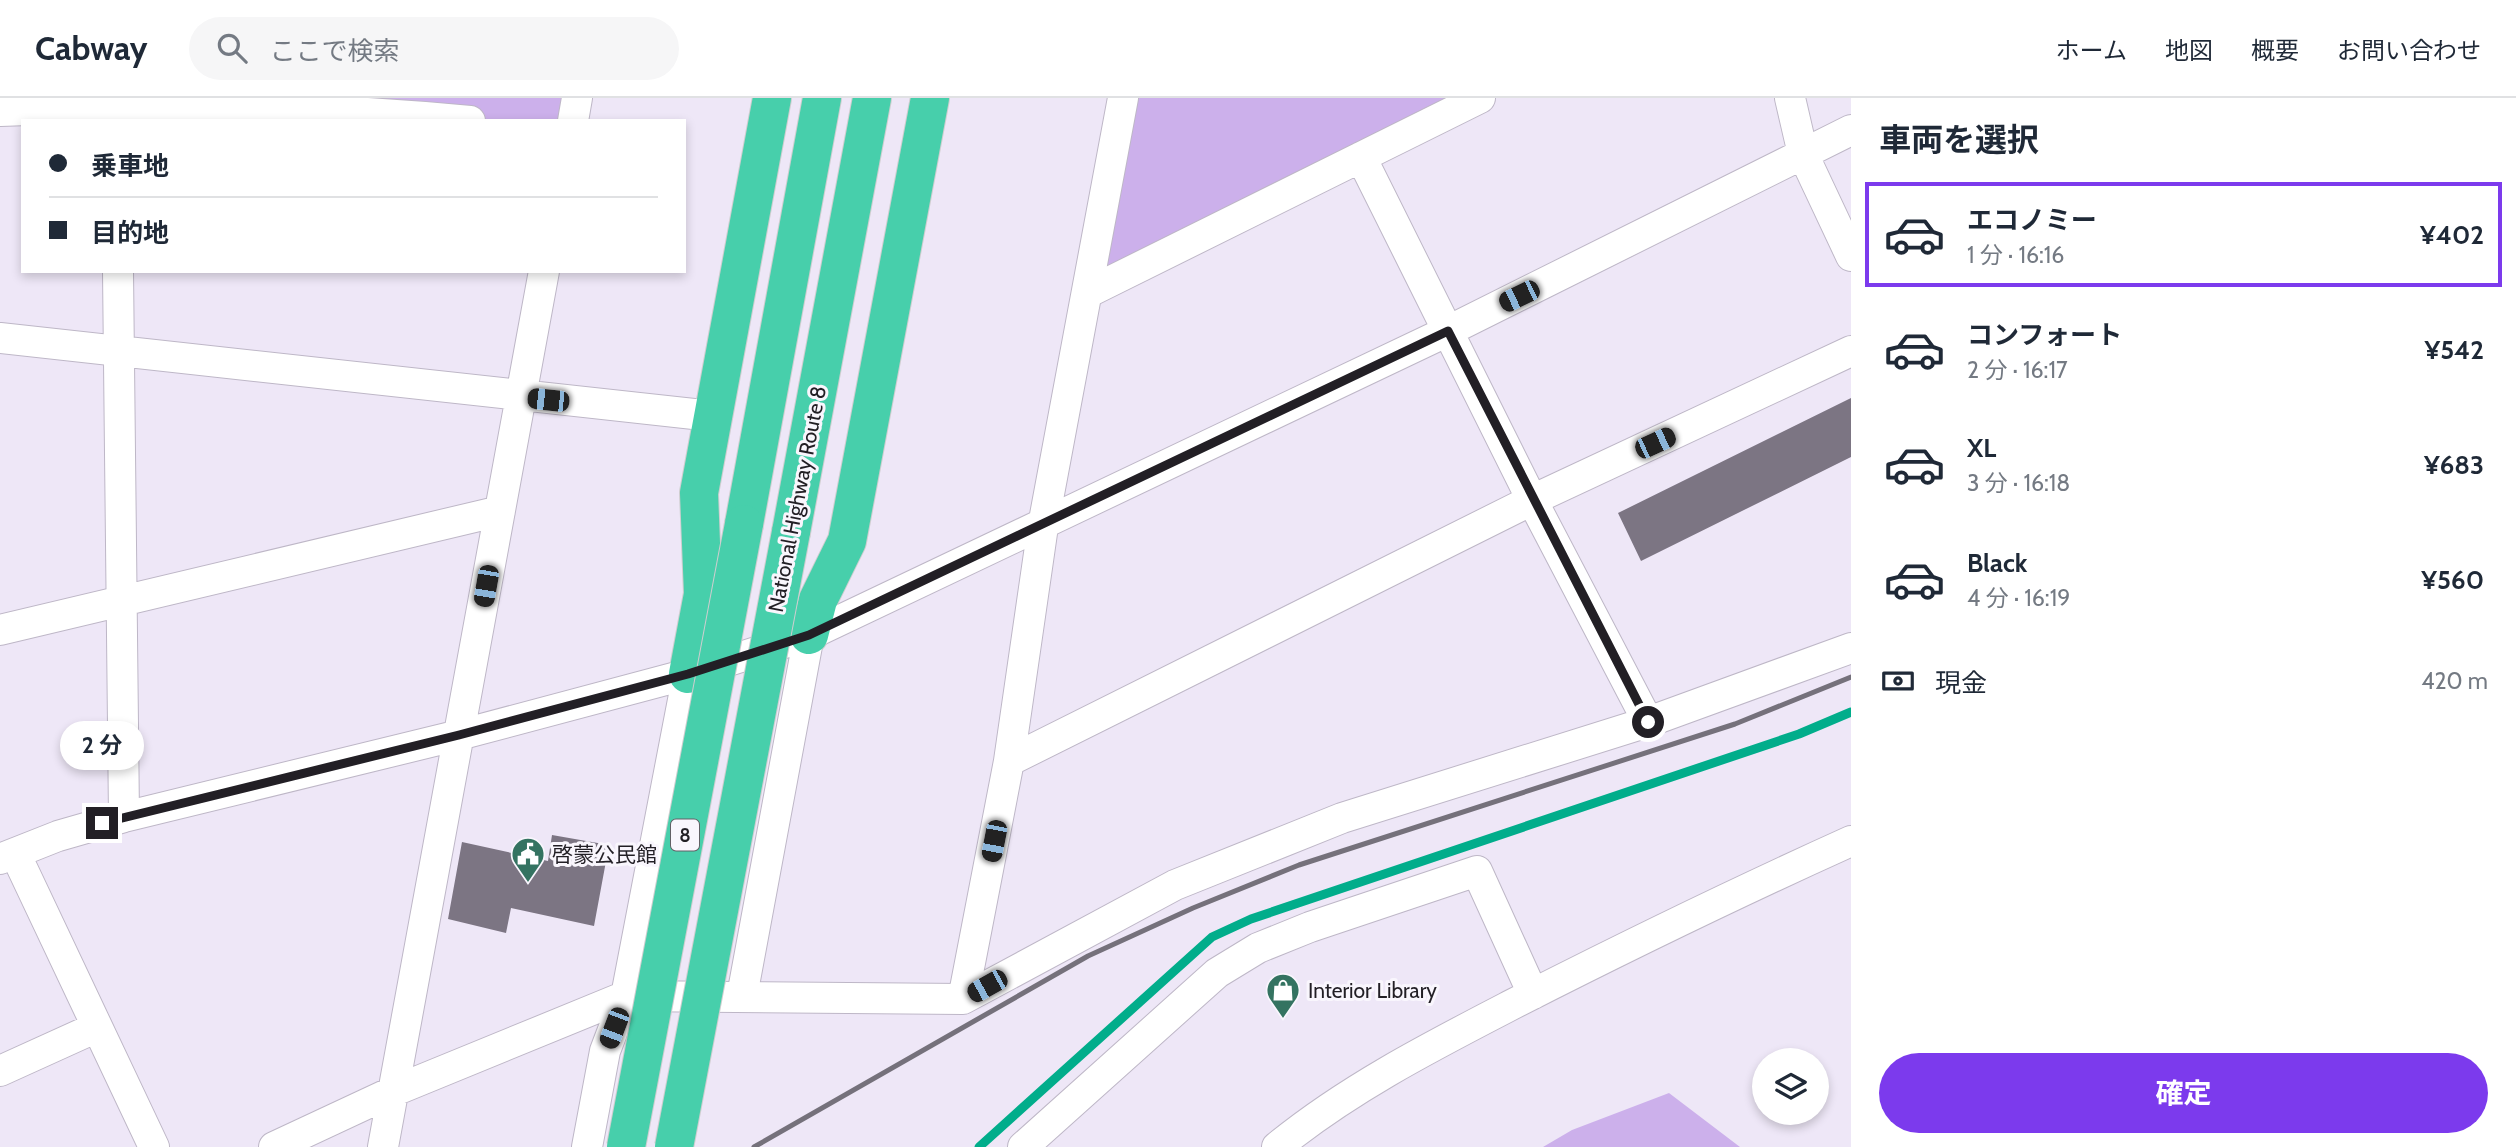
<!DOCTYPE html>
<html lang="ja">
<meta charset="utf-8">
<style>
:root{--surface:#fff;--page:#f6f6f7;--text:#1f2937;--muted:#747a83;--line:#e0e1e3;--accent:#7c3aed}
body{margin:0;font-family:Cabin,"Noto Sans JP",sans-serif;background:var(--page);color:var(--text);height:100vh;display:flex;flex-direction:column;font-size:26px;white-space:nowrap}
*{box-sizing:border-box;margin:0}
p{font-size:23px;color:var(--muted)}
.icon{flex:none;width:38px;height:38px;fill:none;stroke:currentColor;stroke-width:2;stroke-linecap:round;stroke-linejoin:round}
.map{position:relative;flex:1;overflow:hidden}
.drawer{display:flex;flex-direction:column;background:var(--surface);width:665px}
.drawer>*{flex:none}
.hud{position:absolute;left:21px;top:21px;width:665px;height:154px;border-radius:0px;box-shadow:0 4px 10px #0003;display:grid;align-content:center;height:154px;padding:0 28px;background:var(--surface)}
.controls{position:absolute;left:1752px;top:950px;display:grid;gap:14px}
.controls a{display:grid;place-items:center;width:77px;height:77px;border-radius:50%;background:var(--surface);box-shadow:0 4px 10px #0003;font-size:35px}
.end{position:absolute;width:32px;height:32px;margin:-16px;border:9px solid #221f25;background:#fff;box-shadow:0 0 0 4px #fff}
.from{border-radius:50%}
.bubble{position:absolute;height:49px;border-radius:24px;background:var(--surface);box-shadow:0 4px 10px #0003;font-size:23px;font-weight:700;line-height:49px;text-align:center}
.car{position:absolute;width:21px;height:42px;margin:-21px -10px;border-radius:9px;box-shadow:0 0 5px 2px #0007;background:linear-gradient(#222 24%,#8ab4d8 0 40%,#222 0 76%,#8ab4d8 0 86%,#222 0)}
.hud b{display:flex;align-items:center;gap:24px;height:66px;font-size:26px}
.hud b+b{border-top:2px solid var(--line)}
.hud i{width:18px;height:18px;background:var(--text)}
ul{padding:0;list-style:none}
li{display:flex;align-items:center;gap:21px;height:105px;margin:0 14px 10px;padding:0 14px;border:4px solid transparent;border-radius:0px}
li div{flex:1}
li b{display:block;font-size:26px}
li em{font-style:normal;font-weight:700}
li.on{border-color:var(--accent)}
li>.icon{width:63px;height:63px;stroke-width:1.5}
h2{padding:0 28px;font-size:32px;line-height:84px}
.pay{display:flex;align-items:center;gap:18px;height:77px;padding:0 28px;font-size:26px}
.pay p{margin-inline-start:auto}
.cta{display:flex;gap:14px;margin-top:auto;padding:14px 28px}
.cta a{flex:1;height:80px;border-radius:42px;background:var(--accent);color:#fff;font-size:28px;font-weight:700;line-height:80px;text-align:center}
header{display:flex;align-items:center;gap:42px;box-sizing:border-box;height:98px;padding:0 35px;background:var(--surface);border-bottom:2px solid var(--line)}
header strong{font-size:33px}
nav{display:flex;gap:38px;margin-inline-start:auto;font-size:24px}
.search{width:490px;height:63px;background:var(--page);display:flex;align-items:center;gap:18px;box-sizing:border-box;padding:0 24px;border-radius:38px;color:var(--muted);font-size:26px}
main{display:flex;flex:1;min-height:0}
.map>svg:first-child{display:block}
.green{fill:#ccb0eb}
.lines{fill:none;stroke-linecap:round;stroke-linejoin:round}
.stream{stroke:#01ad8b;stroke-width:9}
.building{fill:#7c7583}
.minor-casing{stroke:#beb7c7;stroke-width:32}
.highway-casing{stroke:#cececf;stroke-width:40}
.minor{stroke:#fff;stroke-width:30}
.highway{stroke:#47cfab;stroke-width:38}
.rail{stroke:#75717b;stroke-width:5}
.highway-bridge-casing{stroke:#cececf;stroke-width:40;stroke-linecap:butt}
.highway-bridge{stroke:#47cfab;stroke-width:38}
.route{stroke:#221f25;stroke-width:9}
.labels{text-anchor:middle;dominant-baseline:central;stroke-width:6;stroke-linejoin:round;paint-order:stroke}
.shield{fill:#f9f6fd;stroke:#626066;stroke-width:2}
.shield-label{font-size:19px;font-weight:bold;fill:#221f25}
.street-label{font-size:21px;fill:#221f25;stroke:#f9f6fd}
.poi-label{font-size:21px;fill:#221f25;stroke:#f9f6fd;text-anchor:start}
</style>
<header>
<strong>Cabway</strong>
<div class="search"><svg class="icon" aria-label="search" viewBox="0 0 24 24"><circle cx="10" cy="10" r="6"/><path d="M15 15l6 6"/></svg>ここで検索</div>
<nav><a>ホーム</a><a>地図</a><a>概要</a><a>お問い合わせ</a></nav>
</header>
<main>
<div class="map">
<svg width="1851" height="1049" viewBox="0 0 1851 1049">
<rect width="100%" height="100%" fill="#eee7f7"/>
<path class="green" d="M367 0H576L573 23H470L367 13Z
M1123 0H1480L1087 195Z
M1669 995 1740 1049H1543L1572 1032Z"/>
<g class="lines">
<path class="stream" d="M979 1049 1212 839 1251 821 1799 636 1851 614"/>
</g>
<path class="building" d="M1851 300V359L1641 463 1618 415Z
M552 737 609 747 594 828 511 810 506 835 448 821 462 744 548 763Z"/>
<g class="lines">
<defs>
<path id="minor" d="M1790 0 1803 56 1851 158
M0 13C157 6 314 8 470 23
M573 23 577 0
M1361 59 1532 402 1648 624
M118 173 124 719
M1087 195 1480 0
M0 240 712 318
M0 532 500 413
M1009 663 1532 402 1851 253
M15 755 154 1049
M0 761 58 738 124 719 459 637 688 576 809 537 1448 233 1851 32
M742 898 809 537
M963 901 1009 663 1043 428 1123 0
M0 973 97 929
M274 1049 394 993 626 898 963 901 1175 787 1342 720 1648 624 1851 550
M383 1049 544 173
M587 1049 605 953 626 898 688 576
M1023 1049 1217 875 1258 850 1310 829 1477 773 1533 896
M1277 1049C1349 990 1434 947 1517 904 1627 848 1738 794 1851 743"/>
<path id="highway" d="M744 426 822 0
M791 434 872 0
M809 537 818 502 847 443 930 0
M688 576 703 496 699 395 772 0"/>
</defs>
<use href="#minor" class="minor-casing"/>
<use href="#highway" class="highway-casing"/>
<use href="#minor" class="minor"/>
<use href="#highway" class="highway"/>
<path class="rail" d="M754 1049 1088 858 1193 810 1299 767 1735 626 1851 579"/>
<defs>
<path id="highway-bridge" d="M626 1049 744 426
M674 1049 791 434"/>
</defs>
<use href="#highway-bridge" class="highway-bridge-casing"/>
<use href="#highway-bridge" class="highway-bridge"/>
</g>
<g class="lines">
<path class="route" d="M102 725 459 637 688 576 809 537 1448 233 1648 624"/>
</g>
<defs>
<symbol id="civic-pin" viewBox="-11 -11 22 30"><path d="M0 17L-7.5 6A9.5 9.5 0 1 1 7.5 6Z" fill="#347361" stroke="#f9f6fd"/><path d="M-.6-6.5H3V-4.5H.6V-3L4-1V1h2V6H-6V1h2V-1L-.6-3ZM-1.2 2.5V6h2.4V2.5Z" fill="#fff"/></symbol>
<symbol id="shop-pin" viewBox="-11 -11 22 30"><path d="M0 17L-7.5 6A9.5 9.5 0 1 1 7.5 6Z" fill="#347361" stroke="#f9f6fd"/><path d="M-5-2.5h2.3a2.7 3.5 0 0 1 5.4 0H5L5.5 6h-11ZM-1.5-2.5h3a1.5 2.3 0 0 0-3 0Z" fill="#fff"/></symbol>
</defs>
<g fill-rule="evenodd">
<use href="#civic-pin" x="509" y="737" width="38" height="52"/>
<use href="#shop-pin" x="1264" y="873" width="38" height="52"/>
</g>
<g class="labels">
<rect class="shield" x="671" y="721.5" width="28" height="31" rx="5"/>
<g class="shield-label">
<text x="685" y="737">8</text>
</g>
<g class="street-label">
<text transform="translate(797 401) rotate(-79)">National Highway Route 8</text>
</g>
<g class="poi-label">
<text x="552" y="756">啓蒙公民館</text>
<text x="1308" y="892">Interior Library</text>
</g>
</g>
</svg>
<div class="controls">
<a><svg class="icon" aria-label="layers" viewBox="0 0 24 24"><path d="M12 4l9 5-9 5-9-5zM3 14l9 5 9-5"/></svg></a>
</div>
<i class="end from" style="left:1648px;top:624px"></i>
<i class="end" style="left:102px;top:725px"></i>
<div class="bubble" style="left:60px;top:623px;width:84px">2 分</div>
<i class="car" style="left:1519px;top:198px;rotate:244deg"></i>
<i class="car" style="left:548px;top:302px;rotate:276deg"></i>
<i class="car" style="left:1655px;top:345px;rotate:65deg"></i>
<i class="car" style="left:486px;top:488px;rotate:190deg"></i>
<i class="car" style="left:994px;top:743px;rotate:191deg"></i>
<i class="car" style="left:987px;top:888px;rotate:241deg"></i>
<i class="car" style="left:614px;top:930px;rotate:201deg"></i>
<div class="hud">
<b><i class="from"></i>乗車地</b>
<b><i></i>目的地</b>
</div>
</div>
<section class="drawer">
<h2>車両を選択</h2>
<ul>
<li class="on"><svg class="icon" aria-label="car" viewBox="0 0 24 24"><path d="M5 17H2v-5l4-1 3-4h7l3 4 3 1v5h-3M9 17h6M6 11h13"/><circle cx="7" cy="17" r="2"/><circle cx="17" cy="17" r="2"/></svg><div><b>エコノミー</b><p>1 分 · 16:16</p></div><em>¥402</em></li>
<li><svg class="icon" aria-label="car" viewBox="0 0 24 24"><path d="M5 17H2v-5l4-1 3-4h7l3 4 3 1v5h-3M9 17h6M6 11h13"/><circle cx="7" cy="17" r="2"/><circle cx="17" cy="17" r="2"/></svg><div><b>コンフォート</b><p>2 分 · 16:17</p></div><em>¥542</em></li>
<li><svg class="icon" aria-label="car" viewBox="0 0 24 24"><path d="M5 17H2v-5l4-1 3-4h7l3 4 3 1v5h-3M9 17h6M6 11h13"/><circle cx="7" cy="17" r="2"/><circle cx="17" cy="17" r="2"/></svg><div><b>XL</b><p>3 分 · 16:18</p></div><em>¥683</em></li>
<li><svg class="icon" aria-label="car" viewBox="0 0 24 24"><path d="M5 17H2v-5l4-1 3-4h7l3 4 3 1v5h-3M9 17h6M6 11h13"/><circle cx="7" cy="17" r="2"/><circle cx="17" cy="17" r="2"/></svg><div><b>Black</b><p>4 分 · 16:19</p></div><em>¥560</em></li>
</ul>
<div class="pay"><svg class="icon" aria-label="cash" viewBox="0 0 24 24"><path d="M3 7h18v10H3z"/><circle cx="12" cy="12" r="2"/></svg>現金<p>420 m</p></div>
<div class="cta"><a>確定</a></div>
</section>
</main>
